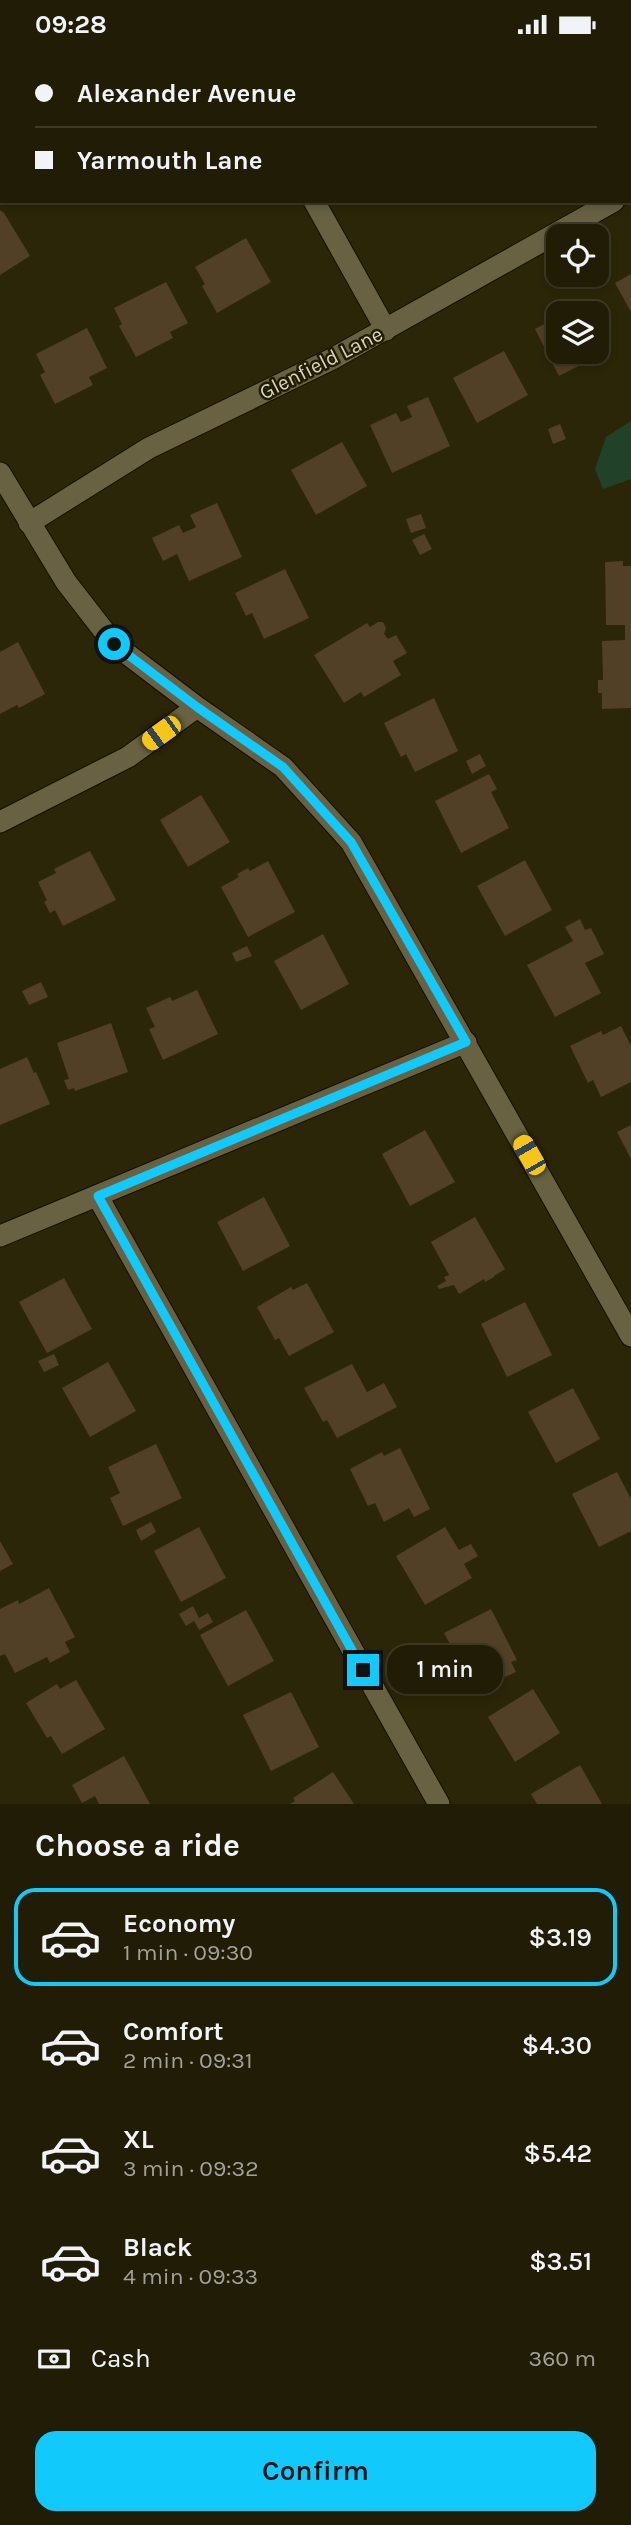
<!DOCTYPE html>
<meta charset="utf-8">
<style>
:root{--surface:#211c06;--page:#2d2914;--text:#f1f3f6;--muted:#a2a19b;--line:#3e3a28;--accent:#11cafb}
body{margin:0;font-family:Karla,sans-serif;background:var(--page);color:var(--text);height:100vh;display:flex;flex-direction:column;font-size:26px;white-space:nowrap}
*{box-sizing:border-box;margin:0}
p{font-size:23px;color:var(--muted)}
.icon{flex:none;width:38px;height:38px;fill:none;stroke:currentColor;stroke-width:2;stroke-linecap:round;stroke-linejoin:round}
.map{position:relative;height:1755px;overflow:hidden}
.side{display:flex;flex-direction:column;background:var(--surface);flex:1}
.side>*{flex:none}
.top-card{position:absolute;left:0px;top:0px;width:632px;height:154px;box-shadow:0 4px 10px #0003,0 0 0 2px var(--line);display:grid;align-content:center;height:154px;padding:0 35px;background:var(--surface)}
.controls{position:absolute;left:546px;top:175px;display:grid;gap:14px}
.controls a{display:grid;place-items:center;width:63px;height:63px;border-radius:14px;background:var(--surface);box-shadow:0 4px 10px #0003,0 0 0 2px var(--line);font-size:35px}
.end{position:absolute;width:32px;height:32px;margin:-16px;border:9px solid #11cafb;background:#111;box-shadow:0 0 0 4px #111}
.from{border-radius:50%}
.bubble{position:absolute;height:49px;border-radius:21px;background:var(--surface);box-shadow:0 4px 10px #0003,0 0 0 2px var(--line);font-size:23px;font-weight:600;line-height:49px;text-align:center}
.car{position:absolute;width:21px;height:42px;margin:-21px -10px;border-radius:9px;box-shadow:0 0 5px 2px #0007;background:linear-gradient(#f5c518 24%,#345 0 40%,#f5c518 0 76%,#345 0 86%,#f5c518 0)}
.top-card b{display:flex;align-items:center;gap:24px;height:66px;font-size:26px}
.top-card b+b{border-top:2px solid var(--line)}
.top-card i{width:18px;height:18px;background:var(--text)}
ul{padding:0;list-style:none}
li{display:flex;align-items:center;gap:21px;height:98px;margin:0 14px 10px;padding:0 21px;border:4px solid transparent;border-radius:21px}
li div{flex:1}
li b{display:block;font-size:26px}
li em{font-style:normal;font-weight:600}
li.current{border-color:var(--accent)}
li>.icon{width:63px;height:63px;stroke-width:1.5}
h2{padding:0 35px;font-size:32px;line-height:84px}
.pay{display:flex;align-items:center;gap:18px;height:77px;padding:0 35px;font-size:26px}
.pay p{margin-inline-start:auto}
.cta{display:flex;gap:14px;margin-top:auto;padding:14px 35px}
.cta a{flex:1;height:80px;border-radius:21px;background:var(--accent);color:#111;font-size:28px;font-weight:600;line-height:80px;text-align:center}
.status{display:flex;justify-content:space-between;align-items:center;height:49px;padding:0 35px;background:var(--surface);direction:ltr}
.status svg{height:19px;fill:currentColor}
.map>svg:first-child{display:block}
.green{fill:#224129}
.building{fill:#513f26}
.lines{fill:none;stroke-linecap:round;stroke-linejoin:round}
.street-casing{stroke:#140f00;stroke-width:23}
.street{stroke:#686243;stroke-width:21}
.route{stroke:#11cafb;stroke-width:9}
.labels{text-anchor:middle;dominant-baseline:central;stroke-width:5;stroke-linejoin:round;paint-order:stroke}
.street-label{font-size:21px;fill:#d7d4c3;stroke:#221c01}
</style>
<div class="status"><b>09:28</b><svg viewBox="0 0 49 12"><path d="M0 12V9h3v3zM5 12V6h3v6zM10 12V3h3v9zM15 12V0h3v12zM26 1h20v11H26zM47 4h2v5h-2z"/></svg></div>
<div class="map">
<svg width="631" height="1755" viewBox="0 0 631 1755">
<rect width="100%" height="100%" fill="#2c2608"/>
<path class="green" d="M631 372V430L603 440 595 420 606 388Z"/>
<path class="building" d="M0 161 4 164 30 207 0 226Z
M246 189 271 233 217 264 202 237 205 235 195 218Z
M631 225V263L615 234Z
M166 233 188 274 170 283 173 289 136 308 119 277 122 275 114 259Z
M585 253 591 264H565Z
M558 268V303H597V275L610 301 559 327 535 280Z
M87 279 107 319 89 328 93 336 55 355 40 326 45 323 36 305Z
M504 302 528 346 477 374 453 329Z
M428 348 450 397 392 424 370 376 396 364 401 373 412 368 407 357Z
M560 375 566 390 553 395 548 380Z
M342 393 367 437 316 466 291 421Z
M217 454 242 508 189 532 177 505 163 512 152 489 179 476 183 484 196 478 190 466Z
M421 465 426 479 411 484 406 470Z
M424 485 432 500 420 506 412 491Z
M623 512V517H631V659L602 660V644H598V631H603L602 592 625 591V576H606L605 513Z
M285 520 309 569 264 590 252 564 246 567 235 544Z
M378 573H383L386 579 384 585 388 590 396 586 407 604 393 612 401 626 364 648 361 643 344 654 314 606 367 574 370 578Z
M18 593 45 645 19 659 17 656 0 665V603Z
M434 649 458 702 415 723 406 705 401 708 384 674Z
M480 705 486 717 472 725 466 712Z
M489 725 497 740 491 743 509 779 461 804 435 752Z
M201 746 230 793 188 818 160 771Z
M90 802 116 851 63 877 55 861 50 864 44 853 47 851 38 833 56 824 54 820Z
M525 811 552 861 505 887 477 837Z
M268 812 295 863 248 888 221 838 239 828 237 825 248 819 250 822Z
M580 870 585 881 591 879 604 905 585 914 601 944 555 968 527 916 573 892 565 878Z
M323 885 349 935 301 961 274 912Z
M247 897 252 907 236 913 232 904Z
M41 933 48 948 29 956 22 942Z
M197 941 218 985 163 1011 149 980 155 978 146 959 170 948 172 952Z
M111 974 128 1023 75 1042 74 1039 68 1041 64 1031 69 1030 57 994Z
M621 977 631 997V1033L601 1048 593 1031 588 1034 570 997 601 982 603 986Z
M27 1008 34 1024 36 1023 50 1055 0 1076V1020Z
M631 1076V1110L617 1083Z
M425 1081 455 1133 410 1157 382 1105Z
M264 1148 290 1197 243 1222 217 1173Z
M475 1168 505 1220 494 1227V1228L485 1233 484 1230 459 1245 454 1236 439 1240 437 1237 446 1232 444 1228 449 1226 431 1193Z
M64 1229 92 1280 47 1304 19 1253Z
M307 1234 334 1283 289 1307 279 1289 275 1291 257 1258 291 1238 293 1241Z
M525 1253 552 1306 507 1328 481 1275Z
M54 1305 59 1316 44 1323 38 1312Z
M108 1313 136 1362 90 1388 62 1339Z
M352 1315 367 1343 384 1334 397 1358 337 1389 327 1371 323 1373 304 1339Z
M573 1339 600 1390 556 1414 528 1363Z
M156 1395 182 1449 123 1477 110 1449 120 1444 108 1418Z
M400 1399 430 1460 414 1468 409 1459 384 1473 375 1454 368 1457 350 1420 382 1403 384 1407Z
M617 1423 631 1450V1482L599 1498 572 1445Z
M151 1473 156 1483 141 1492 136 1481Z
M199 1478 226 1529 181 1553 154 1502Z
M445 1478 459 1501 471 1495 478 1507 464 1515 472 1529 425 1556 396 1507Z
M0 1492 13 1515 0 1522Z
M49 1539 75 1588 65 1593 70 1603 50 1614 47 1608 15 1624 5 1605 0 1607V1560L18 1551 19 1555Z
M193 1557 199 1569 208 1564 213 1573 199 1581 194 1572 186 1577 179 1565Z
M491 1560 517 1611 511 1613 516 1623 505 1628 502 1622 472 1637 444 1584Z
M246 1561 274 1612 228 1637 200 1586Z
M76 1631 105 1680 62 1705 51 1687 47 1689 26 1654 57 1635 60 1640Z
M533 1640 560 1684 515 1713 488 1668Z
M291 1643 319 1698 271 1722 243 1666Z
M124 1707 150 1755H99L95 1747 82 1754 72 1736Z
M580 1716 602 1755H537L531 1745Z
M333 1723 354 1755H290L295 1752 293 1749Z"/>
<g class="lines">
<defs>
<path id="street" d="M198 0 200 2
M630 143H631
M314 152 386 281
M0 424 66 533 114 595 197 658 283 718 351 793 631 1287
M29 474 149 399 332 310 614 152
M0 773 128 708 197 658
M98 1148 439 1755
M0 1187 466 993"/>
</defs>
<use href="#street" class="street-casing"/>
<use href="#street" class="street"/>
</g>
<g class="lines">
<path class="route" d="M114 595 197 658 283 718 351 793 466 993 98 1147 363 1621"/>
</g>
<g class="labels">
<g class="street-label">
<text transform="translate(321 314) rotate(-27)">Glenfield Lane</text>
</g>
</g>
</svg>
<div class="controls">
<a><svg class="icon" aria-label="locate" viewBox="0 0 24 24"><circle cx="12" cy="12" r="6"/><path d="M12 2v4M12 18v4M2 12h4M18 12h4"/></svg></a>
<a><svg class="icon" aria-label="layers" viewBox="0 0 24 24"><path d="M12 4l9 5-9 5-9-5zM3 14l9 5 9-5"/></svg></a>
</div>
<i class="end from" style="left:114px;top:595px"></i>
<i class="end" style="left:363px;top:1621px"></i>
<div class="bubble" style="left:387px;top:1596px;width:116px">1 min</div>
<i class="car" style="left:161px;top:684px;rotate:234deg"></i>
<i class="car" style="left:529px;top:1106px;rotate:330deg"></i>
<div class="top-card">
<b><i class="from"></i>Alexander Avenue</b>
<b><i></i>Yarmouth Lane</b>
</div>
</div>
<section class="side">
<h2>Choose a ride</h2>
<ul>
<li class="current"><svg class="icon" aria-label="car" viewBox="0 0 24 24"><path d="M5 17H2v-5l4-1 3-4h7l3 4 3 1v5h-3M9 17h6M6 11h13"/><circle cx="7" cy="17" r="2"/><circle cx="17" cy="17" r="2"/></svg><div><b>Economy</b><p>1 min · 09:30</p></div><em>$3.19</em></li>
<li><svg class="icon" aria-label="car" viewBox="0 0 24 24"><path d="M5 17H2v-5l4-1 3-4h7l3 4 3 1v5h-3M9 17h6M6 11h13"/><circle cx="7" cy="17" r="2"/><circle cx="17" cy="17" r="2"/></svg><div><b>Comfort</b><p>2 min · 09:31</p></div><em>$4.30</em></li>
<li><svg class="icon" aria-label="car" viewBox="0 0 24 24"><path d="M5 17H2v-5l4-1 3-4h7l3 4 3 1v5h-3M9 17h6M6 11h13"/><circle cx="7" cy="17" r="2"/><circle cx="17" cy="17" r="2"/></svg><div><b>XL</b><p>3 min · 09:32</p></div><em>$5.42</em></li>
<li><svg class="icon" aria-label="car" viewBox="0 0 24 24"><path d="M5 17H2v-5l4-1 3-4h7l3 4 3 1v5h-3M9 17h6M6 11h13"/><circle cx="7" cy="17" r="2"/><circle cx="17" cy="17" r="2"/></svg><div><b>Black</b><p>4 min · 09:33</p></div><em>$3.51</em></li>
</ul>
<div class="pay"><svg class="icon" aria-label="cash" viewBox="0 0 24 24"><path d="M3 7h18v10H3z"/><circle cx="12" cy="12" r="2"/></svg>Cash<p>360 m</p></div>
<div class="cta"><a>Confirm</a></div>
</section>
